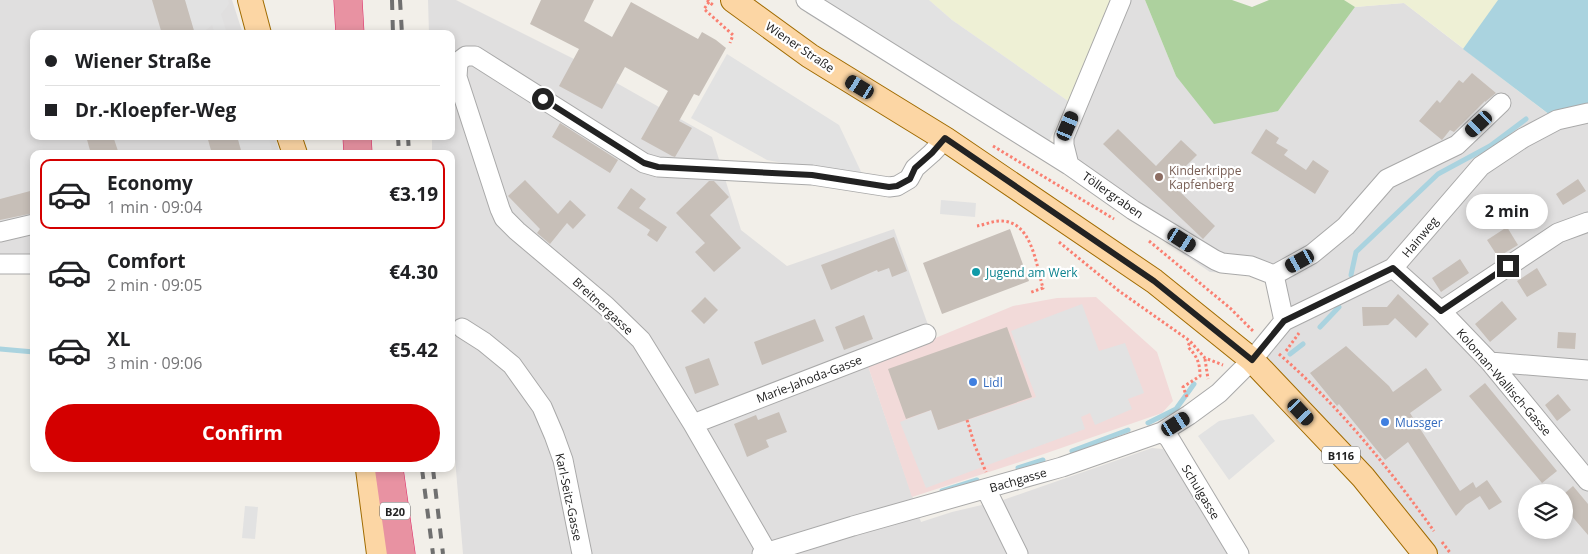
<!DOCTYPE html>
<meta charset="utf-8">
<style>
:root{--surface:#fff;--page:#f2f2f2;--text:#202124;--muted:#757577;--line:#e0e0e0;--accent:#d40000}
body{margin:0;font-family:"Open Sans",sans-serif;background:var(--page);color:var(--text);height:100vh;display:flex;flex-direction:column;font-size:19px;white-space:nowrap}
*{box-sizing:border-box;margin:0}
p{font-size:16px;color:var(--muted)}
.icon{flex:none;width:28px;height:28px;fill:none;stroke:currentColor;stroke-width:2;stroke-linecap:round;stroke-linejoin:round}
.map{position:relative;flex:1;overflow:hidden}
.side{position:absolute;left:30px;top:150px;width:425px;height:322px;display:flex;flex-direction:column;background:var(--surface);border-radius:10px;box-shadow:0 2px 8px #0003}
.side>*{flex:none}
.top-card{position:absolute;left:30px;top:30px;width:425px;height:110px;border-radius:10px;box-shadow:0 2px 8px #0003;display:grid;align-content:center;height:110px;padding:0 15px;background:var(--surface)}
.controls{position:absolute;left:1518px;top:484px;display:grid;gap:10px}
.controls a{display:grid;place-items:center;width:55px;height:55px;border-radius:50%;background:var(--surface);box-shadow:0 2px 8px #0003;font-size:25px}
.end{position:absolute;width:22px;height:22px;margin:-11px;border:6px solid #222;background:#fff;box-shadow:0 0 0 2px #fff}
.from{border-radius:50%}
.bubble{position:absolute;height:35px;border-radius:18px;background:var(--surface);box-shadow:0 2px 8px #0003;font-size:16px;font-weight:700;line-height:35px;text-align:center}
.car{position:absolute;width:15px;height:30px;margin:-15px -8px;border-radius:6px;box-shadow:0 0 4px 1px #0007;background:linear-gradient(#222 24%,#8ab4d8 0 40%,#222 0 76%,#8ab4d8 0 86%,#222 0)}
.top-card b{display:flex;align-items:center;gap:18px;height:48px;font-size:19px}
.top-card b+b{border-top:1px solid var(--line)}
.top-card i{width:12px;height:12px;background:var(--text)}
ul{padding:9px 0 0;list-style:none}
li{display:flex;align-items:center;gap:15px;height:70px;margin:0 10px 8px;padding:0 5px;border:2px solid transparent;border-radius:10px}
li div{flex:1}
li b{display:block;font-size:19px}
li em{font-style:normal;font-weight:700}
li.current{border-color:var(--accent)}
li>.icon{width:45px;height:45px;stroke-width:1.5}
.primary-button{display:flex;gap:10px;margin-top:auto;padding:10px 15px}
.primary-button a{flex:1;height:58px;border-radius:30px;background:var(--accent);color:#fff;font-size:20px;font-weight:700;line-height:58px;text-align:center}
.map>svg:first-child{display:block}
.residential{fill:#e0dfdf;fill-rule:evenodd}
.commercial{fill:#f2dad9}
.farmland{fill:#eef0d5}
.forest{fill:#add19e}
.parking{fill:#e2e2e2}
.water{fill:#aad3df}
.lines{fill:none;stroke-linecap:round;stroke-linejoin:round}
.stream{stroke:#aad3df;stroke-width:5}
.building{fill:#c7bfb8}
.minor-casing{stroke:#a9a9a9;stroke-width:21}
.major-casing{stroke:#a06b00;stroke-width:26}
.highway-casing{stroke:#dc2a67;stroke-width:29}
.path{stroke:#fa8072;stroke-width:3;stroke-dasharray:2.5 2.5;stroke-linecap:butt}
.minor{stroke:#fff;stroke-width:19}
.major{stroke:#fcd6a4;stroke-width:24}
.highway{stroke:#e892a2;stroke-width:28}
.rail{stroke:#707070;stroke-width:4;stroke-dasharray:10 10;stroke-linecap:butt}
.route{stroke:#222;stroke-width:6}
.education-dot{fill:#8d6e63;stroke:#fff;stroke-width:2}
.culture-dot{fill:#0f9aa8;stroke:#fff;stroke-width:2}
.shop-dot{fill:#3f7fe0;stroke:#fff;stroke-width:2}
.labels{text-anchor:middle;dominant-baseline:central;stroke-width:4.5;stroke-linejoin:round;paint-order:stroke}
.shield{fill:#fff;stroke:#646464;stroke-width:1}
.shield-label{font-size:11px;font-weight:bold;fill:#222}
.street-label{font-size:12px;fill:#222;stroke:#fff}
.education-label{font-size:12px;fill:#785e54;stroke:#fff;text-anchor:start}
.culture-label{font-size:12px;fill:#0d838f;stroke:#fff;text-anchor:start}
.shop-label{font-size:12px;fill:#366cbe;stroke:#fff;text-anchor:start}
</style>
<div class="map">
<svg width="1588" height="554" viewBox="0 0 1588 554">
<rect width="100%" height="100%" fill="#f2efe9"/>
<path class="residential" d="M0 0H232L243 34H34V136H275L280 154H34V274H0Z
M428 0H456L576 60 712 137 741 230 787 266 894 229 933 339 867 363 921 522 952 512 1003 500 1152 448 1163 449 1208 512 1232 554H463L451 410V154H432V136H451V34H429Z
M1121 0H1145L1176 76 1278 111 1355 7 1404 3 1556 120 1588 113V554H1425L1252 360 1284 321 1274 275 1210 272 1123 213 1064 145ZM1526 492H1564V530H1526Z"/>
<path class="commercial" d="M1096 297 1157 352 1173 401 1162 413 1041 455 912 497 867 363 933 339 1013 306 1057 298Z"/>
<path class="farmland" d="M929 0H1121L1082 95 1068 101 952 20Z
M1344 0H1588L1557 120 1404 3 1355 7Z"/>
<path class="forest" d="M1145 0H1232L1252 7 1269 0H1344L1355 7 1278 111 1214 124 1176 76Z"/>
<path class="parking" d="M185 0H228L229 4 221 14 227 34H215L212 25 201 34H195Z
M807 0H929L952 20 1068 101 1041 159 806 13Z
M727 54 839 125 864 178 767 160 691 118Z
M237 136H268L273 154H242Z
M941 200 976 203 975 217 940 214Z
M1082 304 1099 351 1125 343 1144 393 1128 399 1132 409 1095 425 1090 413 1081 417 1085 429 926 488 900 422 931 410 938 430 1036 397 1011 331Z
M1253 414 1275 441 1229 480 1198 436 1219 421Z
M245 506 258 507 255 539 242 538Z"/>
<path class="water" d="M1498 0H1588V106L1554 118 1463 49Z"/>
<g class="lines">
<path class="stream" d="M1351 275 1356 252 1438 174 1490 146 1526 119
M1320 327 1339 307
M0 349 34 352
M1290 354 1303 344
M1148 423 1176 409 1194 384
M1072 451 1128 430
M1018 468 1043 460
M942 491 977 480"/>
</g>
<path class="building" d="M152 0H185L195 34H162Z
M541 0H594L584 21 612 37 631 2 698 39 702 32 716 40 726 48 699 96 694 94 679 121 692 128 675 157 672 156 641 139 668 91 625 67 602 109 559 86 579 49 530 24Z
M1472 73 1496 93 1485 102V101L1454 132 1450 130 1442 140 1419 121 1437 100 1440 103 1459 80 1463 83Z
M560 123 618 160 610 173 552 137Z
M1118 129 1156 166 1181 140 1197 155 1170 182 1215 226 1203 239 1103 144Z
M1266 129 1279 138 1276 143 1288 150 1284 155 1306 170 1313 160 1329 171 1315 194 1251 153Z
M86 136H113L118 151 109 154H91Z
M207 136H237L242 154H212Z
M1578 179 1586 191 1563 205 1556 194Z
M525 180 558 214 570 200 586 215 573 229 567 223 550 244 537 233 540 229 508 196Z
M709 181H714L729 197 710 215 741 248 714 272 695 252 705 243 676 213Z
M631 188 646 199 639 208 667 227 657 242 647 235 650 230 617 208Z
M34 190V213L0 220V199Z
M1507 227 1518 245 1498 257 1487 240Z
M1010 229 1029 281 942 314 923 263Z
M894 237 907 271 892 277 889 268 878 272 877 270 831 290 821 265Z
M1460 259 1469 273 1441 292 1432 278Z
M1537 268 1547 285 1527 297 1517 281Z
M1398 294 1429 324 1416 338 1395 318 1388 325 1363 326 1362 307H1387Z
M705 297 718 310 704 324 691 311Z
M1502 301 1517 319 1490 342 1475 324Z
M864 315 873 339 844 350 835 327Z
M815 319 824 341 762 365 754 342Z
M1007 327 1032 397 938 430 931 410 906 419 888 369Z
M1558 332 1576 333 1575 349 1557 348Z
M1346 346 1389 386 1393 392 1426 368 1442 390 1410 413 1460 491 1473 482 1476 488 1487 480 1502 502 1489 510 1480 496 1466 505 1456 516 1408 442 1385 460 1339 404 1337 406 1310 373Z
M709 358 719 385 695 394 685 367Z
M1485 383 1557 471 1542 483 1469 396Z
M1558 394 1571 410 1557 421 1545 405Z
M779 412 787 432 766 440 769 447 747 457 734 424 756 415 758 420Z
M1573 486 1588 504V535L1564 507V494Z"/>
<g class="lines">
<defs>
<path id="minor" d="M806 0 1069 165 1133 210 1215 260 1222 263 1251 266 1274 275 1284 321
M1069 165 1064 145V137L1121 0
M0 232 34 224
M0 264H34
M1393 268 1441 311 1490 362 1588 481
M1274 275 1312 254 1346 226 1387 179 1457 145 1501 103
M1441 311 1558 233 1588 222
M462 328 484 342 512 365 542 407 554 435 563 460 582 554
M1490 362 1588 370
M693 424 926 334
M1162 432 1169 438 1239 554
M986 489 1018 554
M762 554 853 526 1062 467 1162 432 1189 415 1219 393 1252 360 1284 321 1393 268 1481 166 1523 138 1557 120 1588 113
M768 554 693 424 641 340 606 306 517 231 504 218 500 209 457 77 458 62 466 56H475L644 163 658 167 812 175 889 187 897 186 909 179 915 168 932 153 945 139"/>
<path id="major" d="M250 0 259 34
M733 0 810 56 945 139 1154 281 1252 360 1363 477 1425 554
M289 136 295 154
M368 469 379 554"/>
<path id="highway" d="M348 0 350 34
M357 136 358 154
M389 469 401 554"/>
</defs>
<use href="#minor" class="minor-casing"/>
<use href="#major" class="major-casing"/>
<use href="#highway" class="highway-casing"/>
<path class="path" d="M707 0 714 6
M709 2 704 9 733 35 730 43
M993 146 1114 219
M977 226C984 225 992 221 1000 221 1032 220 1036 265 1043 288L1029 293
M1149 241 1230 308 1254 332
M1059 242 1119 291 1190 341 1205 358 1223 365
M1286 351 1299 333
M1279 354C1339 406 1388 467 1434 531
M1205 359 1208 379
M1187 397 1183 387 1200 376C1200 363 1197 356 1188 347L1190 341
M967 420 975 446 986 472
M1442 542 1451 554"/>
<use href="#minor" class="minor"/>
<use href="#major" class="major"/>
<use href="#highway" class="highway"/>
<path class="rail" d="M392 0 393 34
M400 0 402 34
M398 136 399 154
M408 136 409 154
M422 469 433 554
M433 469 443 554"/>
</g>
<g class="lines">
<path class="route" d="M543 99 644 163 658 167 812 175 889 187 897 186 910 179 915 168 932 153 945 138 1154 281 1252 360 1284 321 1393 268 1441 311 1508 266"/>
</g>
<circle class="education-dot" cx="1159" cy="177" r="5"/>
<circle class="culture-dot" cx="976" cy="272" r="5"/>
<g class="shop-dot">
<circle cx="973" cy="382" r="5"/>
<circle cx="1385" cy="422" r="5"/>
</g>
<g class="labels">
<g class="shield">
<rect x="1322" y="446.5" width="38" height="17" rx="4"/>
<rect x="380" y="502.5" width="30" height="17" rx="4"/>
</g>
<g class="shield-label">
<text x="1341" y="455">B116</text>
<text x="395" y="511">B20</text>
</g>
<g class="street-label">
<text transform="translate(800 47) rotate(34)">Wiener Straße</text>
<text transform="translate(1113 195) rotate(35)">Töllergraben</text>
<text transform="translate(1420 237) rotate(-50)">Hainweg</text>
<text transform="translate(603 306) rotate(43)">Breitnergasse</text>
<text transform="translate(809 379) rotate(-21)">Marie-Jahoda-Gasse</text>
<text transform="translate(1504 382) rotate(49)">Koloman-Wallisch-Gasse</text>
<text transform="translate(1018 480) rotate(-16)">Bachgasse</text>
<text transform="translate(1201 492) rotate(59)">Schulgasse</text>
<text transform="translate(569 497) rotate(78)">Karl-Seitz-Gasse</text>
</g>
<g class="education-label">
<text x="1169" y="170">Kinderkrippe<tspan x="1169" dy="14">Kapfenberg</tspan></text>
</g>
<g class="culture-label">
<text x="986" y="272">Jugend am Werk</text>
</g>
<g class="shop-label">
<text x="983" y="382">Lidl</text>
<text x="1395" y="422">Mussger</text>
</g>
</g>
</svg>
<div class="controls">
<a><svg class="icon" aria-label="layers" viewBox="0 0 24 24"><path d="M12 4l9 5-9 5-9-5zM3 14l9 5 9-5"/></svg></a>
</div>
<i class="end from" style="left:543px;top:99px"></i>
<i class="end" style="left:1508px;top:266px"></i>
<div class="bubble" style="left:1466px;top:194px;width:82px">2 min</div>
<i class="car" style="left:860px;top:87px;rotate:301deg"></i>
<i class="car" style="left:1479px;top:124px;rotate:227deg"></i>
<i class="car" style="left:1068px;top:126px;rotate:23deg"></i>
<i class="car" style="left:1182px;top:240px;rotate:122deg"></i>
<i class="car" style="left:1300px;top:261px;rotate:241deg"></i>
<i class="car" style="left:1301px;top:412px;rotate:137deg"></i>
<i class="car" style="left:1176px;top:424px;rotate:58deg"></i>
<div class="top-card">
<b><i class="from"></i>Wiener Straße</b>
<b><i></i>Dr.-Kloepfer-Weg</b>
</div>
<section class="side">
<ul>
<li class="current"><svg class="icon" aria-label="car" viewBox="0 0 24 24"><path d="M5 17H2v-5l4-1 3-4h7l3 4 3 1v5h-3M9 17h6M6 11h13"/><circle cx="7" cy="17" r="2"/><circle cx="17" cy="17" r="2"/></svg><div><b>Economy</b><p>1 min · 09:04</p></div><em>€3.19</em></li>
<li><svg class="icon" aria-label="car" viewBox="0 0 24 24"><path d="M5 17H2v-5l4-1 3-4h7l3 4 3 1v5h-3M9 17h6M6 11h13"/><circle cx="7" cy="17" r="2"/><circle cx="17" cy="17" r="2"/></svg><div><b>Comfort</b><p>2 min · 09:05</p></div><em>€4.30</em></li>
<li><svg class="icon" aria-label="car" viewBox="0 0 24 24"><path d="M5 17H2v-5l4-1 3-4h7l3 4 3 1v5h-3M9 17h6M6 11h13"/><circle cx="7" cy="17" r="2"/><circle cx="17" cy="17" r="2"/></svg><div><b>XL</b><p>3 min · 09:06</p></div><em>€5.42</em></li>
</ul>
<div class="primary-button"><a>Confirm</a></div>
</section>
</div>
